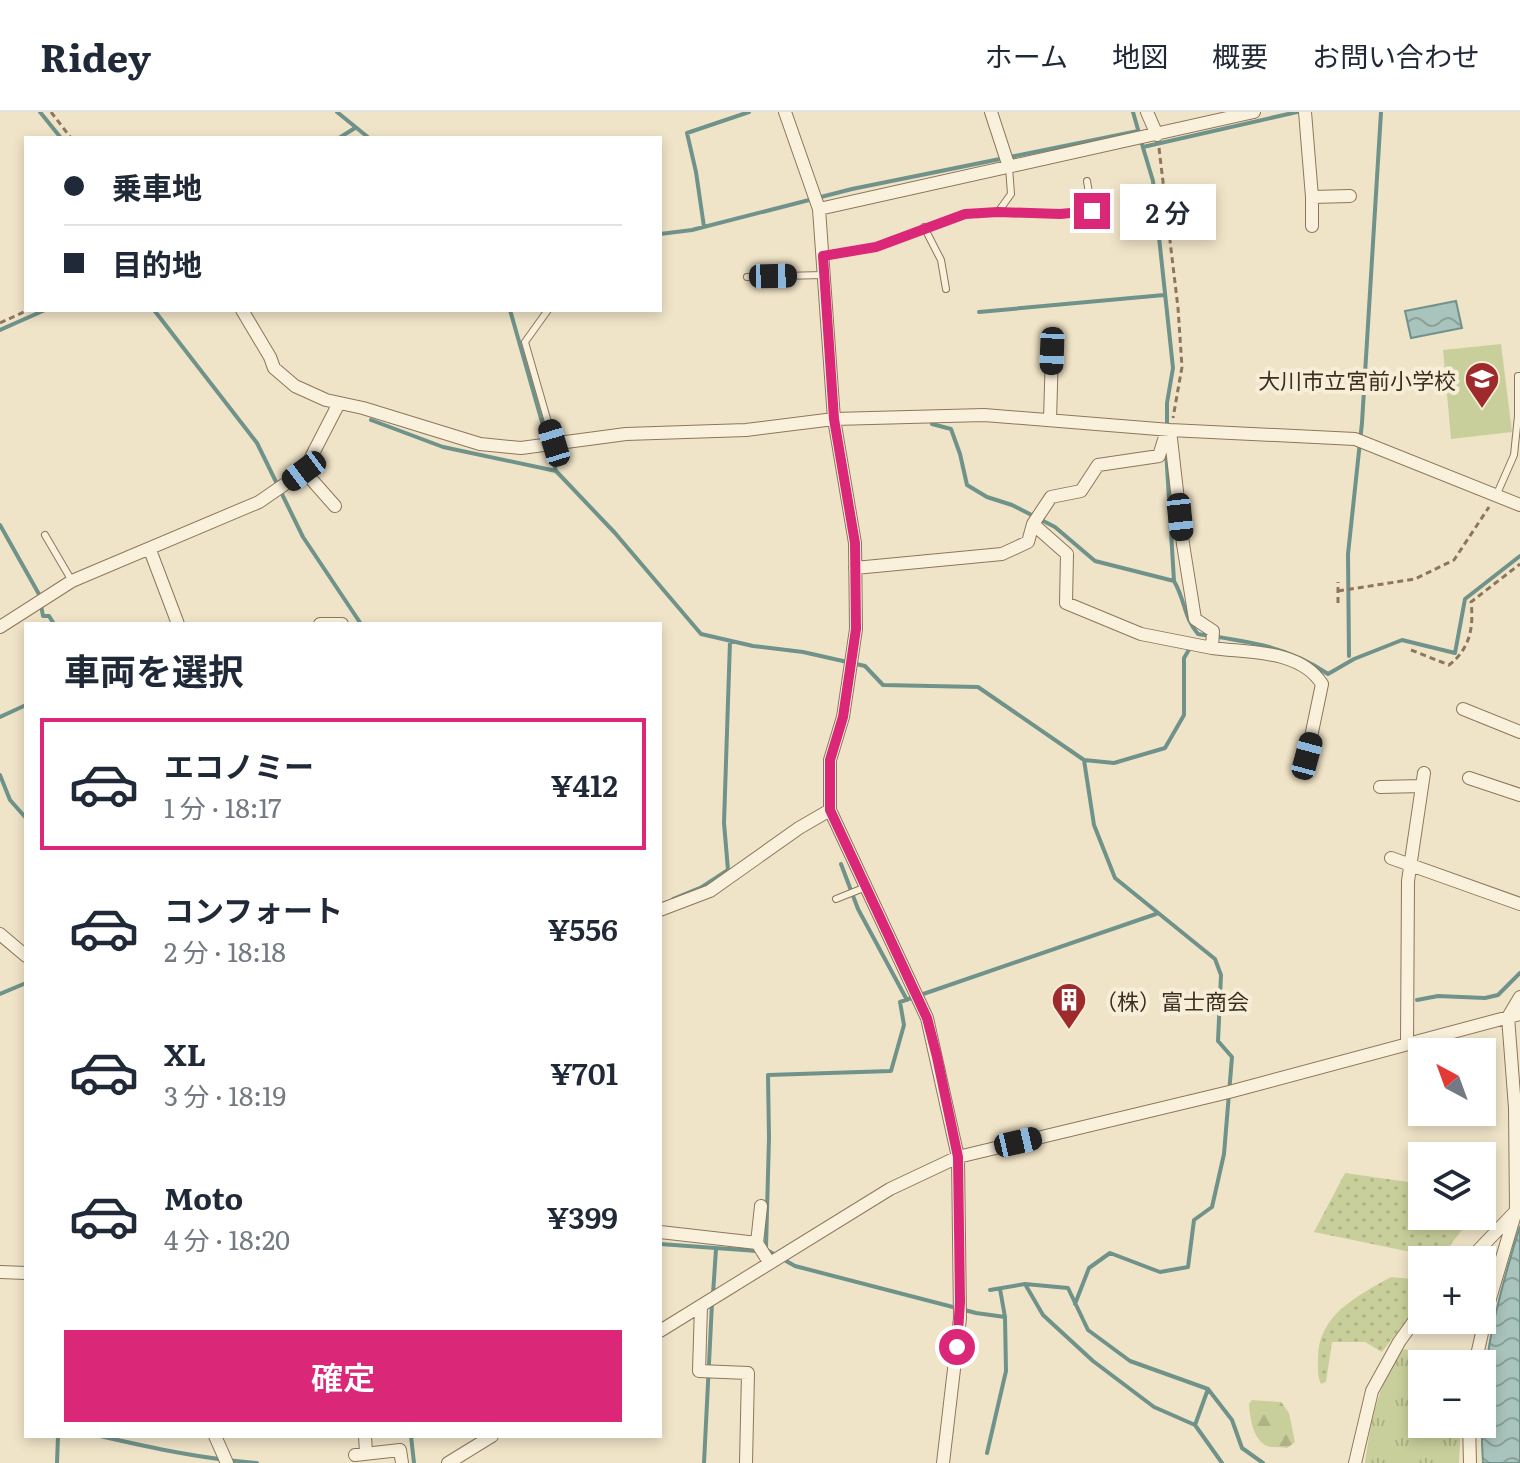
<!DOCTYPE html>
<html lang="ja">
<meta charset="utf-8">
<style>
:root{--surface:#fff;--page:#f2f2f3;--text:#1f2937;--muted:#747a83;--line:#e0e1e3;--accent:#db2777}
body{margin:0;font-family:Literata,"Noto Sans JP",serif;background:var(--page);color:var(--text);height:100vh;display:flex;flex-direction:column;font-size:30px;white-space:nowrap}
*{box-sizing:border-box;margin:0}
p{font-size:26px;color:var(--muted)}
.icon{flex:none;width:44px;height:44px;fill:none;stroke:currentColor;stroke-width:2;stroke-linecap:round;stroke-linejoin:round}
.map{position:relative;flex:1;overflow:hidden}
.details{position:absolute;left:24px;top:510px;width:638px;height:816px;display:flex;flex-direction:column;background:var(--surface);border-radius:0px;box-shadow:0 4px 12px #0003}
.details>*{flex:none}
.top-card{position:absolute;left:24px;top:24px;width:638px;height:176px;border-radius:0px;box-shadow:0 4px 12px #0003;display:grid;align-content:center;height:176px;padding:0 40px;background:var(--surface)}
.needle{width:52px;rotate:319deg}
.fabs{position:absolute;left:1408px;top:926px;display:grid;gap:16px}
.fabs a{display:grid;place-items:center;width:88px;height:88px;border-radius:0px;background:var(--surface);box-shadow:0 4px 12px #0003;font-size:40px}
.end{position:absolute;width:36px;height:36px;margin:-18px;border:10px solid #db2777;background:#fff;box-shadow:0 0 0 4px #fff}
.from{border-radius:50%}
.bubble{position:absolute;height:56px;border-radius:0px;background:var(--surface);box-shadow:0 4px 12px #0003;font-size:26px;font-weight:600;line-height:56px;text-align:center}
.car{position:absolute;width:24px;height:48px;margin:-24px -12px;border-radius:10px;box-shadow:0 0 6px 2px #0007;background:linear-gradient(#222 24%,#8ab4d8 0 40%,#222 0 76%,#8ab4d8 0 86%,#222 0)}
.top-card b{display:flex;align-items:center;gap:28px;height:76px;font-size:30px}
.top-card b+b{border-top:2px solid var(--line)}
.top-card i{width:20px;height:20px;background:var(--text)}
ul{padding:0;list-style:none}
li{display:flex;align-items:center;gap:24px;height:132px;margin:0 16px 12px;padding:0 24px;border:4px solid transparent;border-radius:0px}
li div{flex:1}
li b{display:block;font-size:30px}
li em{font-style:normal;font-weight:600}
li.on{border-color:var(--accent)}
li>.icon{width:72px;height:72px;stroke-width:1.5}
h2{padding:0 40px;font-size:36px;line-height:96px}
.primary-button{display:flex;gap:16px;margin-top:auto;padding:16px 40px}
.primary-button a{flex:1;height:92px;border-radius:0px;background:var(--accent);color:#fff;font-size:32px;font-weight:600;line-height:92px;text-align:center}
header{display:flex;align-items:center;gap:48px;box-sizing:border-box;height:112px;padding:0 40px;background:var(--surface);border-bottom:2px solid var(--line)}
header strong{font-size:38px}
nav{display:flex;gap:44px;margin-inline-start:auto;font-size:28px}
.map>svg:first-child{display:block}
.grass{fill:url(#grass-dots)}
.forest{fill:url(#forest-firs)}
.park{fill:url(#park-tufts)}
.garden{fill:#c9cf9b}
.water{fill:url(#water-waves);stroke:#6f938a;stroke-width:2}
.lines{fill:none;stroke-linecap:round;stroke-linejoin:round}
.stream{stroke:#6f938a;stroke-width:4}
.lane-casing{stroke:#8d765c;stroke-width:8}
.street-casing{stroke:#8d765c;stroke-width:14}
.path{stroke:#8d765c;stroke-width:3;stroke-dasharray:6 4;stroke-linecap:butt}
.lane{stroke:#faf1dc;stroke-width:6}
.street{stroke:#faf1dc;stroke-width:12}
.route{stroke:#db2777;stroke-width:10}
.labels{text-anchor:middle;dominant-baseline:central;stroke-width:8;stroke-linejoin:round;paint-order:stroke}
.poi-label{font-size:22px;fill:#3d2e20;stroke:#f7eed8;text-anchor:end}
</style>
<header>
<strong>Ridey</strong>
<nav><a>ホーム</a><a>地図</a><a>概要</a><a>お問い合わせ</a></nav>
</header>
<div class="map">
<svg width="1520" height="1351" viewBox="0 0 1520 1351">
<defs>
<pattern id="grass-dots" width="8" height="8" patternUnits="userSpaceOnUse" patternTransform="scale(2)"><rect width="8" height="8" fill="#c9cf9b"/><path d="M2 2h.1M6 6h.1" fill="none" stroke="#aeb285" stroke-width="1.8" stroke-linecap="round"/></pattern>
<pattern id="forest-firs" width="22" height="20" patternUnits="userSpaceOnUse" patternTransform="scale(2)"><rect width="22" height="20" fill="#c9cf9b"/><path d="M5 1l3.5 6h-7zM16 11l3.5 6h-7z" fill="#aeb285"/></pattern>
<pattern id="park-tufts" width="24" height="20" patternUnits="userSpaceOnUse" patternTransform="scale(2)"><rect width="24" height="20" fill="#c9cf9b"/><path d="M3 7l-1-3M5 7V3M7 7l1-3M15 17l-1-3M17 17v-4M19 17l1-3" fill="none" stroke="#aeb285"/></pattern>
<pattern id="water-waves" width="16" height="10" patternUnits="userSpaceOnUse" patternTransform="scale(2)"><rect width="16" height="10" fill="#a9c4bc"/><path d="M0 5q4-4 8 0t8 0" fill="none" stroke="#8ba098"/></pattern>
</defs>
<rect width="100%" height="100%" fill="#f0e4c8"/>
<path class="grass" d="M1345 1061 1422 1072V1104H1473L1440 1146 1314 1120Z
M1391 1165 1422 1168V1188L1382 1240 1365 1230H1332L1326 1270 1321 1272C1317 1264 1318 1255 1318 1246 1318 1203 1357 1184 1391 1165Z"/>
<path class="forest" d="M1252 1288 1281 1290 1289 1301 1295 1330 1287 1336C1282 1335 1272 1336 1267 1334 1253 1328 1250 1306 1249 1292Z"/>
<path class="park" d="M1404 1237 1465 1248V1252H1422V1312H1461L1459 1351H1365C1371 1310 1377 1271 1404 1237Z"/>
<path class="garden" d="M1501 232 1512 320 1451 327 1443 238Z"/>
<path class="water" d="M1456 189 1462 216 1411 226 1405 199Z
M1520 1114V1351H1483C1477 1265 1494 1198 1520 1114Z"/>
<g class="lines">
<path class="stream" d="M40 0 61 26
M337 0 369 26
M1133 0 1139 21
M339 26 355 16
M1141 29 1153 69 1173 256 1167 291V317
M1143 35 1297 0
M704 115 696 60 687 21 749 0
M660 122 692 118 852 77 1138 19
M154 198 257 331 303 425 361 512
M979 200 1164 183
M0 218 45 198
M371 308 443 335 556 359 510 198
M932 312 951 317 960 342 967 373 987 385 1012 393 1055 415 1095 449 1174 469C1186 490 1183 504 1198 522 1246 529 1288 534 1328 562L1354 547 1402 528 1455 541 1465 487 1520 444
M1166 338 1174 469
M556 359 615 421 701 522 753 534 803 540 865 554 883 573 978 575 1084 648
M0 413 40 484
M41 493 43 504H49L54 512
M1349 544 1348 442 1362 311 1381 0
M0 605 26 593
M0 663 10 688 26 706
M841 752 858 797 907 888
M673 787 702 775 728 758 724 711 730 529
M0 882 26 871
M1417 888 1438 884 1485 886 1498 883 1520 861
M660 1132 757 1139
M766 1136 769 1026 768 963 891 959 904 913 900 890 1156 802
M765 1137 795 1154 976 1201 1005 1205 1006 1259 987 1341
M1025 1172 1043 1203 1093 1249 1154 1295 1195 1313 1208 1277
M1000 1177 1005 1205
M990 1178 1025 1172 1068 1176 1088 1218 1130 1249 1208 1277 1232 1308 1242 1336 1263 1351
M713 1182 716 1137
M1075 1192 1089 1156 1110 1141 1160 1160 1188 1155 1194 1108 1212 1095 1224 1042 1232 945 1218 929 1221 863 1215 847 1115 766 1094 713 1084 648 1114 651 1165 636 1184 603V546L1190 536
M1195 1313 1222 1351
M100 1324C152 1336 203 1347 257 1351
M411 1324 414 1351
M57 1351 58 1324
M704 1351 712 1191"/>
<defs>
<path id="lane" d="M998 100 1011 82 1009 55
M924 115 941 148 946 177
M823 144 876 135 965 102 998 100 1060 102 1092 99 1087 69
M747 165 823 163
M548 198 525 230 554 331
M1496 384 1514 343 1518 304V264H1520
M45 423 72 469
M836 787 866 775"/>
<path id="street" d="M785 0 819 97 834 307 855 431 856 517 843 605 830 648V698L927 906 958 1045 960 1206 943 1351
M991 0 1009 55
M1147 0 1157 23
M1305 0 1312 85V114
M1312 85 1350 84
M819 97 1254 0
M242 198 270 245 274 256 295 274 326 288 363 296 480 332 521 336 626 322 746 318 834 307 984 303 1170 318 1355 327 1520 393
M1050 308 1052 239
M1170 318 1183 432 1195 507 1213 519 1212 536C1248 541 1300 537 1322 572L1307 644
M304 359 335 394
M1033 412 1067 442 1066 491 1141 522 1212 536
M150 438 178 512
M855 456 1002 442 1028 430 1033 412 1051 385 1081 379 1098 353 1159 344 1167 318
M320 512H342
M0 515 72 469 259 390 304 359 339 291
M1463 597 1520 620
M1469 666 1520 683
M1380 675 1422 674
M1391 746 1520 792
M660 798 710 779 799 716 830 698
M0 822 26 844
M1407 932 1408 769 1424 661
M660 1120 757 1131 769 1150
M757 1131 761 1094
M1469 1148 1514 1101
M0 1160 26 1161
M701 1194 699 1259 748 1261 746 1351
M660 1219 890 1077 958 1045 1229 980 1520 902
M1475 1252 1489 1190 1516 1099 1515 996 1508 905 1520 885
M1469 1312 1470 1351
M215 1324 227 1351
M365 1324 366 1341
M355 1343 400 1338 402 1351
M448 1351 492 1324
M1355 1351 1372 1279 1399 1230 1422 1198"/>
</defs>
<use href="#lane" class="lane-casing"/>
<use href="#street" class="street-casing"/>
<path class="path" d="M51 0 71 26
M1159 36 1178 196 1182 255 1173 306
M0 211 28 198
M1338 479 1415 467 1454 448 1489 395
M1338 491V470
M1411 538 1449 553C1470 537 1474 515 1471 490L1520 452"/>
<use href="#lane" class="lane"/>
<use href="#street" class="street"/>
</g>
<g class="lines">
<path class="route" d="M957 1235 960 1190 958 1045 937 945 927 906 830 698V648L843 605 856 517 855 431 834 307 823 144 876 135 965 102 998 100 1060 102 1092 99"/>
</g>
<defs>
<symbol id="school-pin" viewBox="-11 -11 22 30"><path d="M0 17L-7.5 6A9.5 9.5 0 1 1 7.5 6Z" fill="#9e2a2b" stroke="#f7eed8"/><path d="M0-5L7-2L0 1L-7-2ZM-4 1L0 2.5L4 1V4Q0 6-4 4Z" fill="#fff"/></symbol>
<symbol id="building-pin" viewBox="-11 -11 22 30"><path d="M0 17L-7.5 6A9.5 9.5 0 1 1 7.5 6Z" fill="#9e2a2b" stroke="#f7eed8"/><path d="M-4-6H4V6H1V3H-1V6H-4ZM-2.5-4.3h1.7v1.8h-1.7ZM.8-4.3h1.7v1.8H.8ZM-2.5-1h1.7V.8h-1.7ZM.8-1h1.7V.8H.8Z" fill="#fff"/></symbol>
</defs>
<g fill-rule="evenodd">
<use href="#school-pin" x="1462" y="247" width="40" height="54"/>
<use href="#building-pin" x="1049" y="868" width="40" height="54"/>
</g>
<g class="labels">
<g class="poi-label">
<text x="1456" y="267">大川市立宮前小学校</text>
<text x="1095" y="888" text-anchor="start">（株）富士商会</text>
</g>
</g>
</svg>
<div class="fabs">
<a><svg class="needle" viewBox="-14 -14 28 28"><path d="M0-13l5 13h-10z" fill="#e53935"/><path d="M0 13l5-13h-10z" fill="#747a83"/></svg></a>
<a><svg class="icon" aria-label="layers" viewBox="0 0 24 24"><path d="M12 4l9 5-9 5-9-5zM3 14l9 5 9-5"/></svg></a>
<a>+</a>
<a>−</a>
</div>
<i class="end from" style="left:957px;top:1235px"></i>
<i class="end" style="left:1092px;top:99px"></i>
<div class="bubble" style="left:1120px;top:72px;width:96px">2 分</div>
<i class="car" style="left:773px;top:164px;rotate:89deg"></i>
<i class="car" style="left:1052px;top:239px;rotate:182deg"></i>
<i class="car" style="left:554px;top:331px;rotate:343deg"></i>
<i class="car" style="left:304px;top:359px;rotate:233deg"></i>
<i class="car" style="left:1180px;top:405px;rotate:174deg"></i>
<i class="car" style="left:1307px;top:644px;rotate:15deg"></i>
<i class="car" style="left:1018px;top:1030px;rotate:77deg"></i>
<div class="top-card">
<b><i class="from"></i>乗車地</b>
<b><i></i>目的地</b>
</div>
<section class="details">
<h2>車両を選択</h2>
<ul>
<li class="on"><svg class="icon" aria-label="car" viewBox="0 0 24 24"><path d="M5 17H2v-5l4-1 3-4h7l3 4 3 1v5h-3M9 17h6M6 11h13"/><circle cx="7" cy="17" r="2"/><circle cx="17" cy="17" r="2"/></svg><div><b>エコノミー</b><p>1 分 · 18:17</p></div><em>¥412</em></li>
<li><svg class="icon" aria-label="car" viewBox="0 0 24 24"><path d="M5 17H2v-5l4-1 3-4h7l3 4 3 1v5h-3M9 17h6M6 11h13"/><circle cx="7" cy="17" r="2"/><circle cx="17" cy="17" r="2"/></svg><div><b>コンフォート</b><p>2 分 · 18:18</p></div><em>¥556</em></li>
<li><svg class="icon" aria-label="car" viewBox="0 0 24 24"><path d="M5 17H2v-5l4-1 3-4h7l3 4 3 1v5h-3M9 17h6M6 11h13"/><circle cx="7" cy="17" r="2"/><circle cx="17" cy="17" r="2"/></svg><div><b>XL</b><p>3 分 · 18:19</p></div><em>¥701</em></li>
<li><svg class="icon" aria-label="car" viewBox="0 0 24 24"><path d="M5 17H2v-5l4-1 3-4h7l3 4 3 1v5h-3M9 17h6M6 11h13"/><circle cx="7" cy="17" r="2"/><circle cx="17" cy="17" r="2"/></svg><div><b>Moto</b><p>4 分 · 18:20</p></div><em>¥399</em></li>
</ul>
<div class="primary-button"><a>確定</a></div>
</section>
</div>
